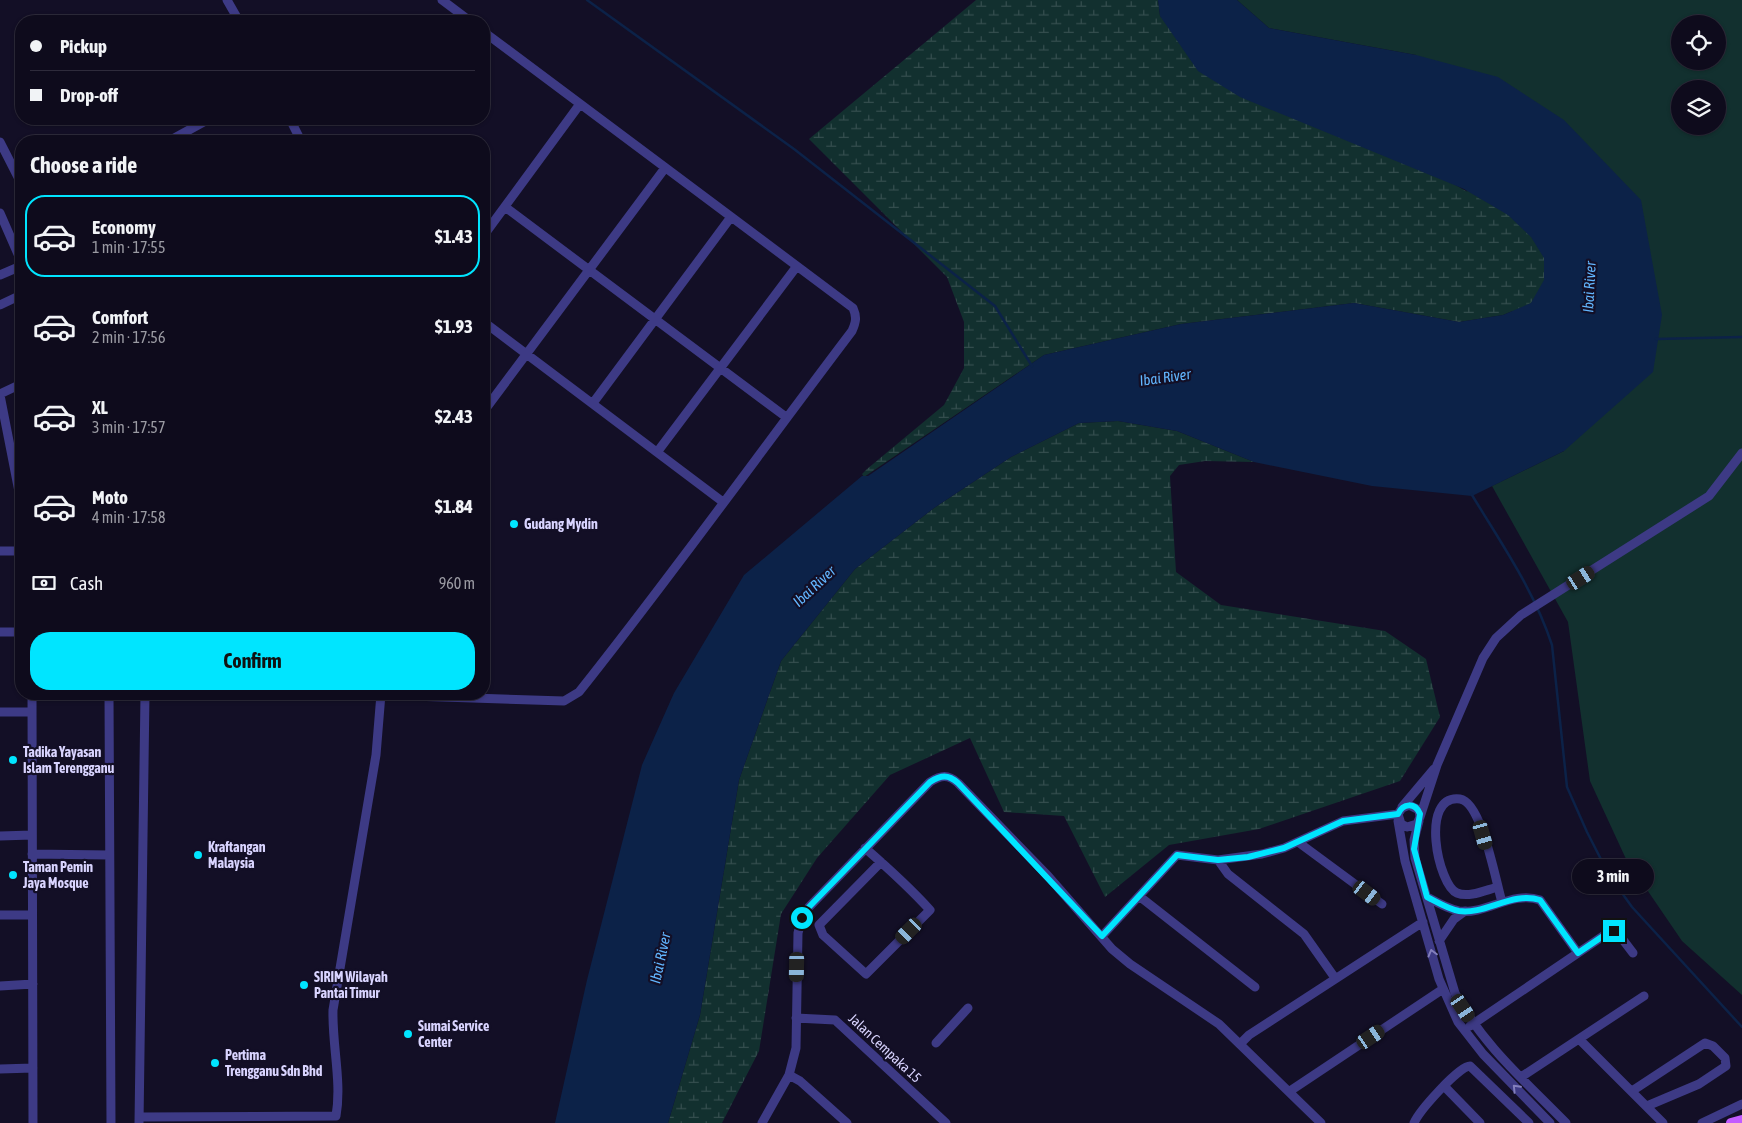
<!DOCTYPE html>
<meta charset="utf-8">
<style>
:root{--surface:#0e0b1c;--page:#1c1929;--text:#f1f3f6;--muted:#9b9ba3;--line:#2e2b3b;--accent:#00e5ff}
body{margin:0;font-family:"Asap Condensed",sans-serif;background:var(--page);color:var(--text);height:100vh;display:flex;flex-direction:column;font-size:19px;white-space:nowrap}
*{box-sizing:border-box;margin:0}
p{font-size:16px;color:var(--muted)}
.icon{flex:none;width:28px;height:28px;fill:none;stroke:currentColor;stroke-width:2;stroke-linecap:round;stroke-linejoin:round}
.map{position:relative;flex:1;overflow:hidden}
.panel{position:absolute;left:15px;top:135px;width:475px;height:565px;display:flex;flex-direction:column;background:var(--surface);border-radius:20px;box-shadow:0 1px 4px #0004,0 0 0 1px var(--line)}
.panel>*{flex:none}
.banner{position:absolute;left:15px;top:15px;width:475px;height:110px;border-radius:20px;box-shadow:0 1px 4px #0004,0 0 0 1px var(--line);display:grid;align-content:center;height:110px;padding:0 15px;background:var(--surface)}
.tools{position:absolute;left:1671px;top:15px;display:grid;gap:10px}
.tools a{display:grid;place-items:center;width:55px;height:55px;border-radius:50%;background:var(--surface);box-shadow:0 1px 4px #0004,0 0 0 1px var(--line);font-size:25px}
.end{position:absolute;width:22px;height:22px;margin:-11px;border:6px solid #00e5ff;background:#111;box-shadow:0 0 0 2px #111}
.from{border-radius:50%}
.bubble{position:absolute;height:35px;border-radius:18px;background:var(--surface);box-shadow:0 1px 4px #0004,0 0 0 1px var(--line);font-size:16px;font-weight:700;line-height:35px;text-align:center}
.car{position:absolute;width:15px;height:30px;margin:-15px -8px;border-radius:6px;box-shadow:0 0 4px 1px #0007;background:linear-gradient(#222 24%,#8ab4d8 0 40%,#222 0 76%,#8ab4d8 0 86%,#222 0)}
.banner b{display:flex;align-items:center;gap:18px;height:48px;font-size:19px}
.banner b+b{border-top:1px solid var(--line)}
.banner i{width:12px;height:12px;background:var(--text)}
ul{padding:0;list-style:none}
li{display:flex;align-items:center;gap:15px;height:82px;margin:0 10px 8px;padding:0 5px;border:2px solid transparent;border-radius:20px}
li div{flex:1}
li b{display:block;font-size:19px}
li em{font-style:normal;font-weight:700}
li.current{border-color:var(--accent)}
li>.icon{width:45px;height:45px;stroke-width:1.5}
h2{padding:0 15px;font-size:22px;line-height:60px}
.pay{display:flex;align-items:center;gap:12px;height:55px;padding:0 15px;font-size:19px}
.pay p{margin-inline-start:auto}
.action{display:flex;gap:10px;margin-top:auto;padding:10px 15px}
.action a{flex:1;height:58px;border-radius:20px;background:var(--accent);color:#111;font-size:20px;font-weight:700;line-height:58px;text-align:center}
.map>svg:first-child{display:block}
.grass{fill:#12302f;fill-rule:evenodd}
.wetland{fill:url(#wetland-marsh)}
.water{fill:#0c2248}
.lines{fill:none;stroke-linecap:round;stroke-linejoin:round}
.stream{stroke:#0c2248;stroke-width:2.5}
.minor{stroke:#3d3a85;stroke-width:9}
.major{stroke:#c25bff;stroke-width:10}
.oneway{stroke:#837fbc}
.route{stroke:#00e5ff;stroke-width:6}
.poi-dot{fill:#00e5ff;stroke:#130f26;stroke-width:2}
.labels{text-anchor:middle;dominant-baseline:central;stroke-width:4.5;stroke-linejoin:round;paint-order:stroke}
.poi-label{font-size:14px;font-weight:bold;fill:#d9d4ff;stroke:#130f26;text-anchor:start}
.street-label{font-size:14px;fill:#d9d4ff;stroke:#130f26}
.water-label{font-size:15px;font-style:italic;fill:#62b6ff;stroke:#130f26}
</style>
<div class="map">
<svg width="1742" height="1123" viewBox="0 0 1742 1123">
<defs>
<pattern id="wetland-marsh" width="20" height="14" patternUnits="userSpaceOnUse" patternTransform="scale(1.25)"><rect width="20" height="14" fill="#12302f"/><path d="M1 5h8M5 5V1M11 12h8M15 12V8" fill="none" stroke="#344d4e"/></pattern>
</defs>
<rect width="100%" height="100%" fill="#130f26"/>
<path class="grass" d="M1237 0H1742V995L1682 941 1626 859 1590 781 1568 622 1492 486 1564 451 1416 55 1269 28ZM1680 24H1718V61H1680ZM1680 89H1718V126H1680Z"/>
<path class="wetland" d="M976 0H1158L1160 16 1508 215 1531 237 1544 258V280L1531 303 1503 315 1459 322 1354 303 1181 324 1044 355 864 477 862 474 867 469 944 405 964 368V322L947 277 809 139Z
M1118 421 1177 431 1254 462 1205 461 1179 465 1170 476 1176 572 1221 605 1385 631 1426 659 1440 717 1400 781 1259 829 1169 845 1105 897 1064 816 1004 812 970 738 890 775 817 858 781 914 759 1051 722 1123H668L700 1015 739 780 781 661 855 569 934 508 1011 457 1079 423Z"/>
<path class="water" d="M1158 0H1237L1269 28 1416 55 1498 77 1564 120 1641 200 1662 315 1653 372 1564 451 1472 496 1372 486 1254 462 1177 431 1118 421 1079 423 1011 457 934 508 855 569 781 661 739 780 700 1015 668 1123H555L587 980 642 765 674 693 744 575 862 476H868L1044 355 1181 324 1354 303 1459 322 1503 315 1531 303 1544 280V258L1531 237 1508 215 1464 189 1240 97 1198 71 1160 16Z"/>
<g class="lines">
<path class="stream" d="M587 0 794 149 995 306 1032 366
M1656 339 1742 337
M1472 495C1501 543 1534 590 1552 645L1567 787 1587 832 1609 875 1632 907 1742 1027"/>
<path class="minor" d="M227 0 239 21
M442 0 470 21
M290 119 301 141
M169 141 209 119
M0 142 21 183
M505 207 786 417
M0 213 21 261
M484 235 580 104
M0 275 21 266
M0 305 21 295
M484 322 723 502
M0 394 21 384
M0 395 21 502
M593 403 731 217
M484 411 665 168
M658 451 797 266
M0 551H21
M0 632H21
M32 694 33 1123
M109 694 111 1123
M381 695 564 701 579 692C673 574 761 451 852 331 856 322 857 317 853 308L484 32
M0 712H32
M1402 807 1434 769
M1420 817 1437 765 1483 658 1496 638 1521 615 1709 496 1742 453
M1398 821 1405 861 1439 979 1458 1022 1483 1054 1550 1123
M1419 821 1414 840 1415 858 1455 993C1482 1044 1526 1082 1566 1123
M0 836 32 835
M1298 842 1382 904
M865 848C888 868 910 888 930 910L866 974 823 935 819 925 881 862
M32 854 109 855
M1218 860 1228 874 1304 934 1335 978
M1498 887C1486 890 1469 898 1457 893 1438 885 1419 794 1460 799 1482 802 1496 883 1502 902
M1139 896 1255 987
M1427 897C1436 902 1448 909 1459 911 1486 915 1513 890 1540 900L1578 953
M0 915H32
M1102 936 1177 855 1218 860 1262 854 1284 848 1343 821 1398 814 1402 808 1409 805 1419 810 1420 817 1417 824 1407 827 1401 824 1398 814
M1439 941 1454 919 1465 911
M0 986 33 984
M796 1018 835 1020 946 1123
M1470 1026 1609 932H1617L1633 953
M1579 1039 1663 1123
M936 1043 968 1008
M1241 1043 1249 1035 1423 922
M0 1069 33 1068
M789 1075 800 1081 847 1123
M1521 1077 1644 996
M1444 1086 1480 1123
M1290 1091 1443 989
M1632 1091 1705 1043 1713 1046 1725 1058 1726 1066 1699 1084 1647 1106
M140 1117 336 1116C342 1082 332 1045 333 1010L376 755 381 694
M139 1123 145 694
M762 1123 789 1075 796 1048 798 933 802 918 809 907 930 782C941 775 948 774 958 783L1048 876 1112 949 1130 964 1219 1024 1321 1123
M1414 1123C1419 1111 1459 1066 1470 1066L1529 1123
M1702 1123 1742 1104"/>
<path class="major" d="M1731 1123 1742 1120"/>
</g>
<defs><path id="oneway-chevron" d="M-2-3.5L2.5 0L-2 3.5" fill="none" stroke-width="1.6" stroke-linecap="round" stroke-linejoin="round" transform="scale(1.25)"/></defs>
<g class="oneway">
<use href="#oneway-chevron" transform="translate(1432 953) rotate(-105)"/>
<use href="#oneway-chevron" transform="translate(1516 1088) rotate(-134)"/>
</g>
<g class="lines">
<path class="route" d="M802 918 809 907 930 782C941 775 948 774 958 783L1102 936 1177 855 1218 860 1248 857 1284 848 1343 821 1398 814C1403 803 1415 802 1420 814L1414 849 1427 897C1437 902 1448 909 1459 911 1485 915 1513 891 1540 900L1578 953 1609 932 1614 931"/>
</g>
<g class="poi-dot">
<circle cx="514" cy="524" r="5"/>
<circle cx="13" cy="760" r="5"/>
<circle cx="198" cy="855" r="5"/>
<circle cx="13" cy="875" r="5"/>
<circle cx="304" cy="985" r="5"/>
<circle cx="408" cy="1034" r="5"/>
<circle cx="215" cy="1063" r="5"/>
</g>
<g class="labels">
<g class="poi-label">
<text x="524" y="524">Gudang Mydin</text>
<text x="23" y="752">Tadika Yayasan<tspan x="23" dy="16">Islam Terengganu</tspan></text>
<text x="208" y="847">Kraftangan<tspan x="208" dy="16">Malaysia</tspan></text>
<text x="23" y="867">Taman Pemin<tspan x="23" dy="16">Jaya Mosque</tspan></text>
<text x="314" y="977">SIRIM Wilayah<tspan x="314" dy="16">Pantai Timur</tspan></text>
<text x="418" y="1026">Sumai Service<tspan x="418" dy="16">Center</tspan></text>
<text x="225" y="1055">Pertima<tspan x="225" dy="16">Trengganu Sdn Bhd</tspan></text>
</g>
<g class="street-label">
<text transform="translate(885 1048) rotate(43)">Jalan Cempaka 15</text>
</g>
<g class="water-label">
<text transform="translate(1589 287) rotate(-87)">Ibai River</text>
<text transform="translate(1165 377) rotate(-8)">Ibai River</text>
<text transform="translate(814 586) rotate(-43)">Ibai River</text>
<text transform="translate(660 958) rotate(-78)">Ibai River</text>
</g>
</g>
</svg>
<div class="tools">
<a><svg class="icon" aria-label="locate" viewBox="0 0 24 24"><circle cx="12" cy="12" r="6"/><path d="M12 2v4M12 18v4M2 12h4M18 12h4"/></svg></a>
<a><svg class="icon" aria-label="layers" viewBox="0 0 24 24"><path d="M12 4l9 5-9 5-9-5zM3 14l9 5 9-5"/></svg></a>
</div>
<i class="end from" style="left:802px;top:918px"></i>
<i class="end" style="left:1614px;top:931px"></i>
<div class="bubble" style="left:1572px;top:859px;width:82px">3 min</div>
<i class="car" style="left:1581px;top:578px;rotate:58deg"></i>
<i class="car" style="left:1483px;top:835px;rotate:164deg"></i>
<i class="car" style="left:1367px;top:893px;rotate:127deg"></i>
<i class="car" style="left:909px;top:931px;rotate:225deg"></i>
<i class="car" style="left:797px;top:967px;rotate:181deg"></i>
<i class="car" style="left:1463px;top:1008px;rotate:146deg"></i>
<i class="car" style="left:1371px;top:1037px;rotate:56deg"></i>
<div class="banner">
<b><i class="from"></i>Pickup</b>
<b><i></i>Drop-off</b>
</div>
<section class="panel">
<h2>Choose a ride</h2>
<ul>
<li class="current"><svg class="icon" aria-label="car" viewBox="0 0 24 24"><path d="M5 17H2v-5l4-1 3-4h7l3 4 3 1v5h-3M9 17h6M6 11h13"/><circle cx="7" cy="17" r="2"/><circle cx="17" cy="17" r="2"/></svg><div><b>Economy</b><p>1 min · 17:55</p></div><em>$1.43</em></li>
<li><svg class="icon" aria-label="car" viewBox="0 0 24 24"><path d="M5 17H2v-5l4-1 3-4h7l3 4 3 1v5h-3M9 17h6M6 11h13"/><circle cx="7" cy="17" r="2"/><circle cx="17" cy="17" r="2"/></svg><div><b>Comfort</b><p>2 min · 17:56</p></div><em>$1.93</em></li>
<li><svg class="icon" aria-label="car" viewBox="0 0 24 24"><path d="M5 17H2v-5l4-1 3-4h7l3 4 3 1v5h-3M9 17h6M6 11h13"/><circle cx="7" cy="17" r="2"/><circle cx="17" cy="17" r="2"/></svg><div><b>XL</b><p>3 min · 17:57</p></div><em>$2.43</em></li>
<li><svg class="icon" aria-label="car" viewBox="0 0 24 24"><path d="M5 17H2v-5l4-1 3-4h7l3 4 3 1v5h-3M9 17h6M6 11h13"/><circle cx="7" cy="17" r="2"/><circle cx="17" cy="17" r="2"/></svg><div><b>Moto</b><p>4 min · 17:58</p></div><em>$1.84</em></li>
</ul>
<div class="pay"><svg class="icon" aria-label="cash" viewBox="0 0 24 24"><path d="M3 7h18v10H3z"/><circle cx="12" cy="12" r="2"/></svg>Cash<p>960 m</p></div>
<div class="action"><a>Confirm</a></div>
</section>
</div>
